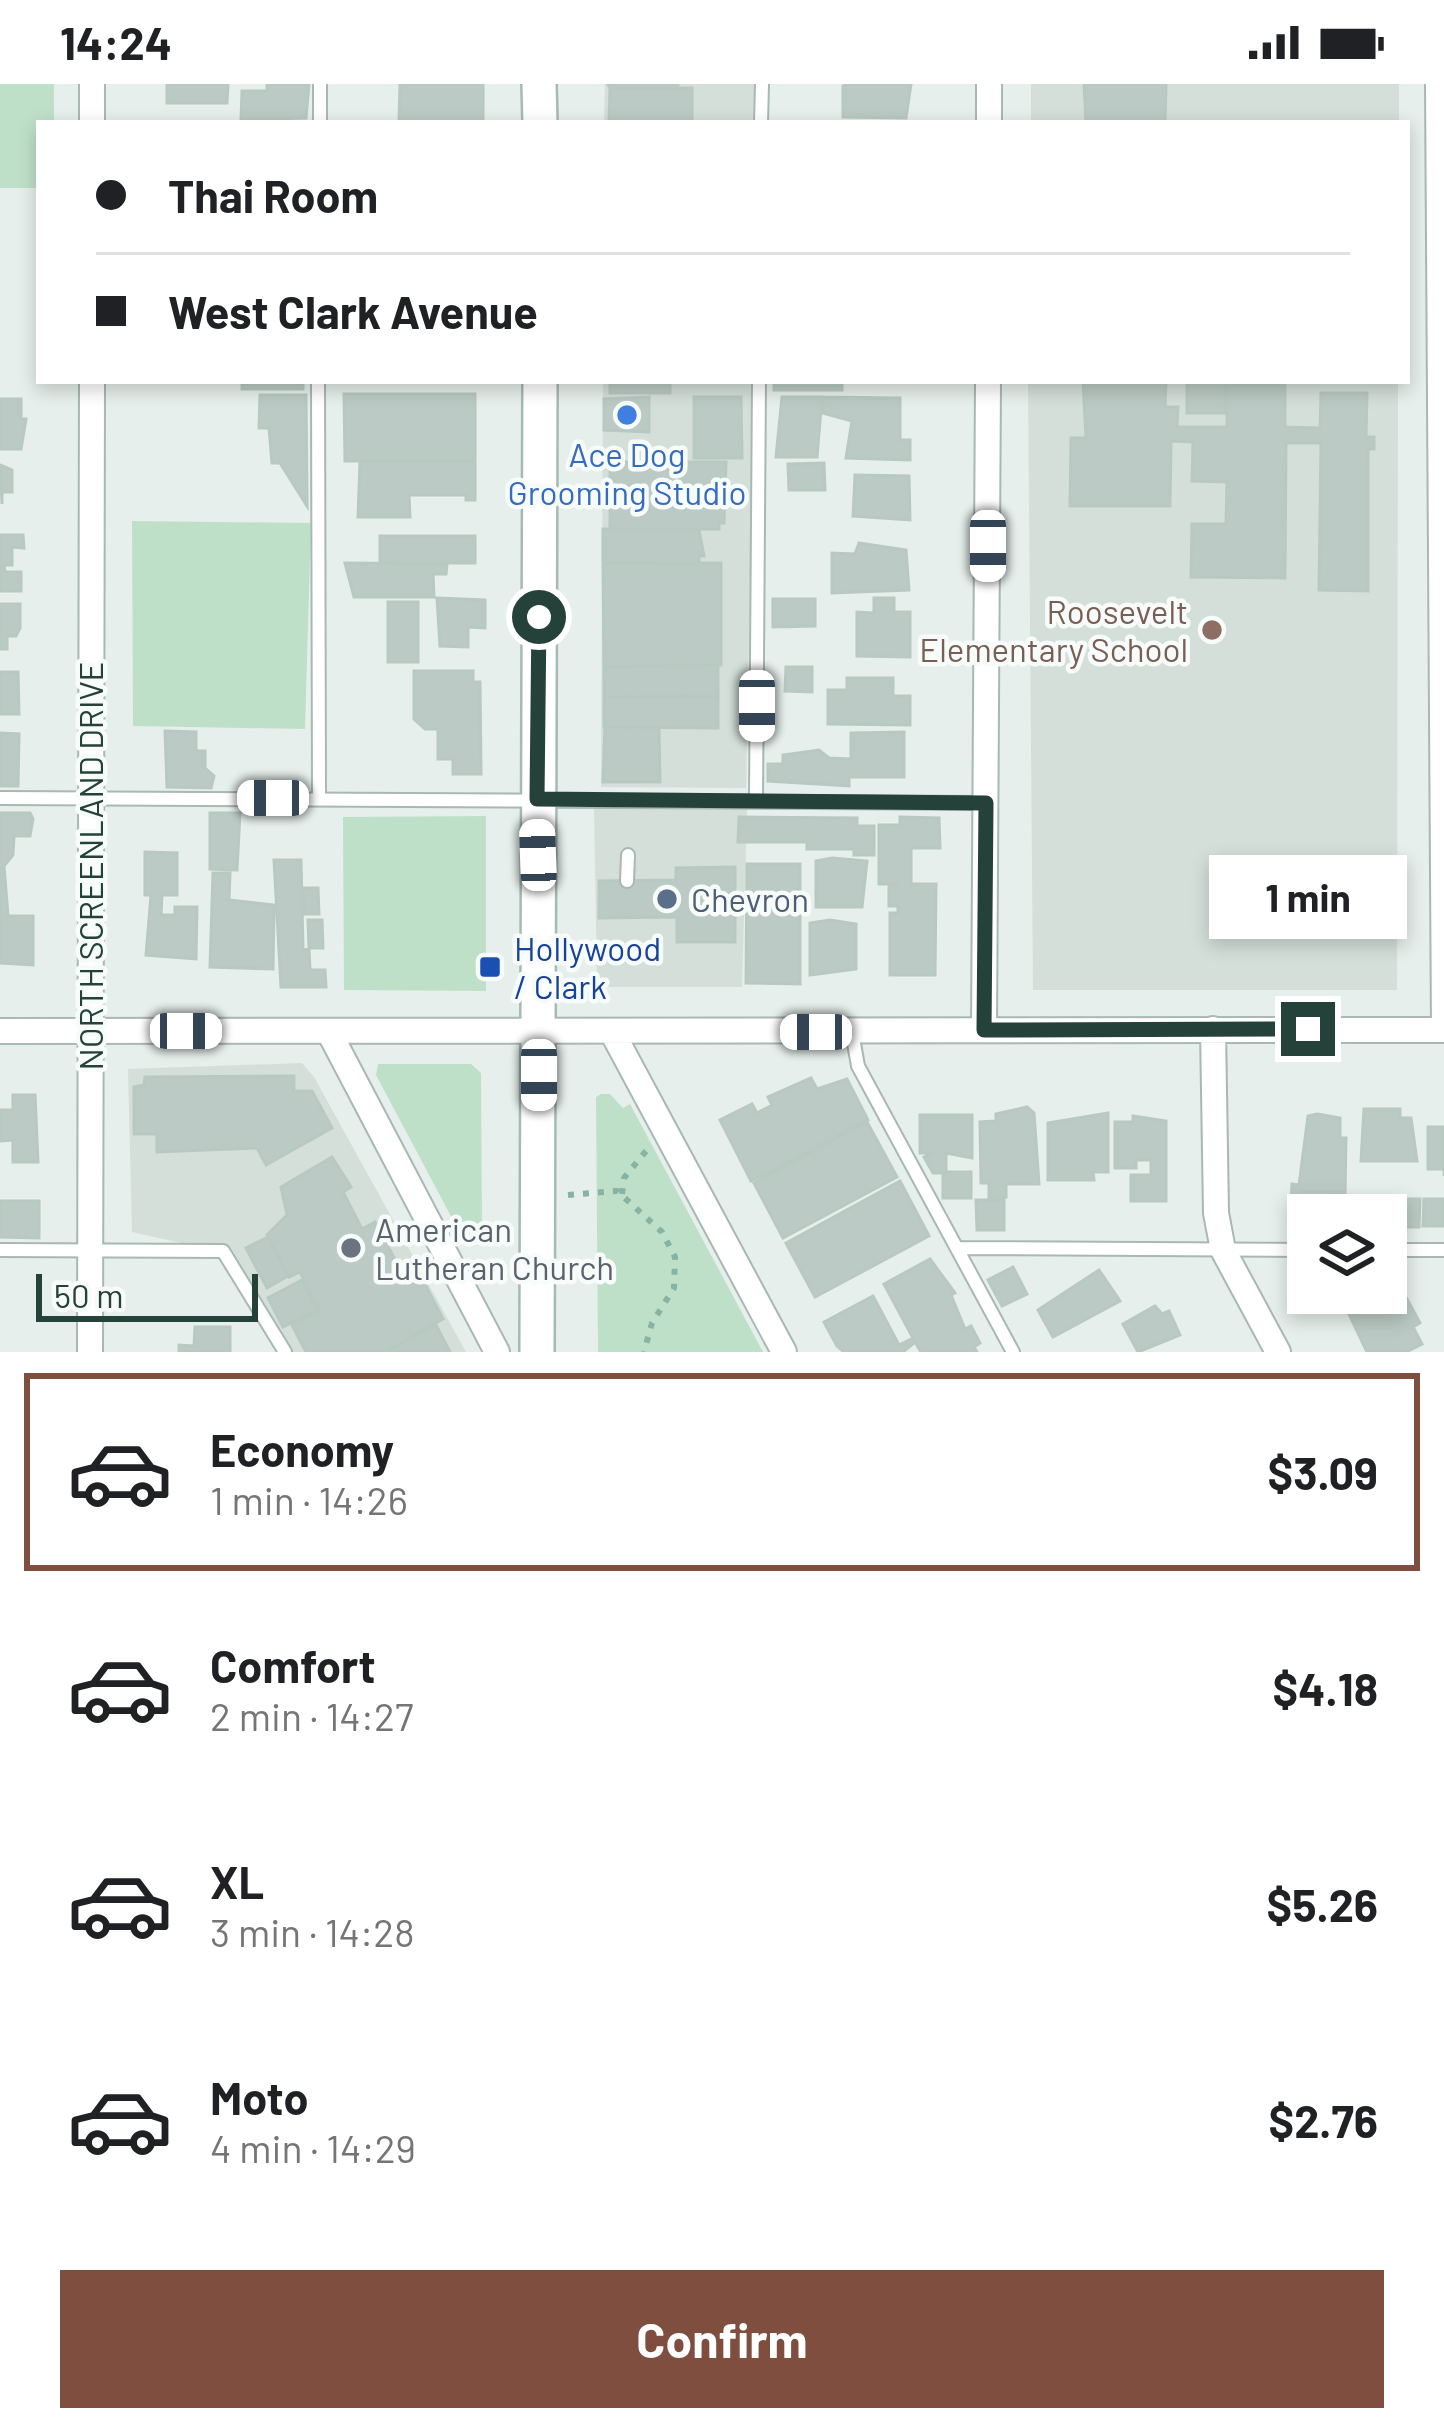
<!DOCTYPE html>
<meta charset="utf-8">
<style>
:root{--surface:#fff;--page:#f2f2f2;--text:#202124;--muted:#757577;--line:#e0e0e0;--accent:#7f4e3f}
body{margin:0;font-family:Barlow,sans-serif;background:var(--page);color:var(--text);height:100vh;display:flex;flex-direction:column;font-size:45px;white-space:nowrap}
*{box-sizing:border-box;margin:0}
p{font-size:39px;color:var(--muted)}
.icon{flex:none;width:66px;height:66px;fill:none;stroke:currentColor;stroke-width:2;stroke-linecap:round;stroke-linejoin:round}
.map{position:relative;height:1268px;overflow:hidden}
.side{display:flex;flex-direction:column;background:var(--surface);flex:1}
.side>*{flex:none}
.hud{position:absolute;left:36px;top:36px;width:1374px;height:264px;border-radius:0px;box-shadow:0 6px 18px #0003;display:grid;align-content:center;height:264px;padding:0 60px;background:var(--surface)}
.tools{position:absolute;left:1287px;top:1110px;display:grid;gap:24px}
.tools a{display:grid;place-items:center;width:120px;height:120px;border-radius:0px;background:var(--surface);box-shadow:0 6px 18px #0003;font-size:60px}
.scale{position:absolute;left:36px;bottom:30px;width:222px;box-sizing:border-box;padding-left:12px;border:6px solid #24423a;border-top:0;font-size:33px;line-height:42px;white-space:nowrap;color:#24423a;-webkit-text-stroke:9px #f7fbf9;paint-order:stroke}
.end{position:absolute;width:54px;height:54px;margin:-27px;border:15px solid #24423a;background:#fff;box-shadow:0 0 0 6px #fff}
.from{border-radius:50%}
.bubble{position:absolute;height:84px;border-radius:0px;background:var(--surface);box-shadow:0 6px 18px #0003;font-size:39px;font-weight:700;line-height:84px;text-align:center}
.car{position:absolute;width:36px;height:72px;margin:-36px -18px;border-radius:15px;box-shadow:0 0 9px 3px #0007;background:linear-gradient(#fff 24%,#345 0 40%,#fff 0 76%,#345 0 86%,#fff 0)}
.hud b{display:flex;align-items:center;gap:42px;height:114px;font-size:45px}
.hud b+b{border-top:3px solid var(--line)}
.hud i{width:30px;height:30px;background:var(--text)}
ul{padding:21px 0 0;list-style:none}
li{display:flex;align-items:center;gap:36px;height:198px;margin:0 24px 18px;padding:0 36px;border:6px solid transparent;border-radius:0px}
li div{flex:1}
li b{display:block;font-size:45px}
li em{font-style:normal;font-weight:700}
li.active{border-color:var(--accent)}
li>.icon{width:108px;height:108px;stroke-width:1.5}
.cta{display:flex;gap:24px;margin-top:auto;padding:24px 60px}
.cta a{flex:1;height:138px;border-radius:0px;background:var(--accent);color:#fff;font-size:48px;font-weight:700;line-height:138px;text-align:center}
.status{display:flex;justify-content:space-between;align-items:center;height:84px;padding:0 60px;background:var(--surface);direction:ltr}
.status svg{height:33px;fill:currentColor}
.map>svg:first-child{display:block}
.built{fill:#d4dfda}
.green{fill:#bfe0c8}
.building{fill:#bbcac4;stroke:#b8c9c2;stroke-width:3}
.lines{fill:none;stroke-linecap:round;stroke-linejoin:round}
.service-casing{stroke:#a8b8b2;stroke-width:16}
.minor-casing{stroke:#a8b8b2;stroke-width:28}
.secondary-casing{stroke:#a4bbb3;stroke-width:38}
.path{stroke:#86b3a5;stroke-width:6;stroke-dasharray:6 9;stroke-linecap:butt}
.service{stroke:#fff;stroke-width:12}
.minor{stroke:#fff;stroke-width:24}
.secondary{stroke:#fff;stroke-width:33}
.route{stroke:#24423a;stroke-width:15}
.shop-dot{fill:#3f7fe0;stroke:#f7fbf9;stroke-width:4.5}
.education-dot{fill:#8d6e63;stroke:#f7fbf9;stroke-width:4.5}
.service-dot{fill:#5c6f8a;stroke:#f7fbf9;stroke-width:4.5}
.transit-dot{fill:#1a4fb4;stroke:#f7fbf9;stroke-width:4.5}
.worship-dot{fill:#6b7280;stroke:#f7fbf9;stroke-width:4.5}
.labels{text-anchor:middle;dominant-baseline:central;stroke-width:9;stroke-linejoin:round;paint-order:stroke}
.shop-label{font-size:33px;fill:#366cbe;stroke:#f7fbf9}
.education-label{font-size:33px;fill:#785e54;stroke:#f7fbf9;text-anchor:end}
.street-label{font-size:33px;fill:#24423a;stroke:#f7fbf9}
.service-label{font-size:33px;fill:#4e5e75;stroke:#f7fbf9;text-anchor:start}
.transit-label{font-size:33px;fill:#164399;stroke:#f7fbf9;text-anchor:start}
.worship-label{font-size:33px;fill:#5b616d;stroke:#f7fbf9;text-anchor:start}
</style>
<div class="status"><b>14:24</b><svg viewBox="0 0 49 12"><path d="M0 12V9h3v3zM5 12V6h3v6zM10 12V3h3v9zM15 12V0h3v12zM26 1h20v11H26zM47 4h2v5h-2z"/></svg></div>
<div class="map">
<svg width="1444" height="1268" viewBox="0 0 1444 1268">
<rect width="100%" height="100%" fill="#e6efeb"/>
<path class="built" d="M605 0H759L758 39H604Z
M1031 0H1399V39H1031Z
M603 297H754L746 704 601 703Z
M1028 297H1398L1397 906H1033Z
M594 723 747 725 742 903H609L597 896Z
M302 979 314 993 466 1268H285L230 1177 208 1165 132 1148 128 985Z"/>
<path class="green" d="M0 0H54V39H39V104H0Z
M132 437 311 439 305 645 133 642Z
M486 732V907L344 906 343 733Z
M378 980H471L481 989 482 1141 470 1157 462 1153 376 991Z
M601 1010H610L623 1024 630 1020 763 1268H598L596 1013Z"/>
<path class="building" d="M167 0H228L227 19H167Z
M267 0H309L306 34 241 36 242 7H267Z
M400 0H483V37H399Z
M608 0H678V4H610Z
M850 0H911L906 34 843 33V2Z
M1084 0H1166L1165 39H1086Z
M610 4H692V39H609Z
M242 297H303V305H242Z
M610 297H670V309H610Z
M774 297H842V306H774Z
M1083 297H1166L1165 323H1178L1177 343H1227V301H1285V343L1320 344 1321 309H1367L1366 353H1374V365H1368V507L1319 506 1321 359H1286L1285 494 1191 493 1192 440H1226L1227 398 1192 397 1193 358 1171 357 1170 422H1070L1071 354H1086Z
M1187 297H1226L1225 329H1187Z
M344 310H475V377H345Z
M260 311H306L307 422 280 379H272L269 344H259Z
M649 313V348L604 346V315Z
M694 313H741L742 374H694Z
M782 313H822L817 373H776Z
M823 313 900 314V356H910V376L846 374 852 337 823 329Z
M0 315H21V335H26L21 365H0Z
M360 377H475V416H466V411H409L410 433H358Z
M610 378H726L724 439H719V445H610Z
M824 379 825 406H789L788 380Z
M0 381 12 386V408H2V420Z
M855 391 909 392 910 436 853 432Z
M603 445 699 446 704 472H699V480L603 479Z
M0 451H23L24 464 12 463V481H4L5 488H21V507H0Z
M380 452H475V479H380Z
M859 459 906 466 909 506 832 509V469L855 470Z
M345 479 447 480 446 490H433L434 513H354Z
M603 479H721V581L604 583Z
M437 514 485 516V544L468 543V563L440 562Z
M874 514H894V528H910V573L857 572V528L874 529Z
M773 515H815V542L773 543Z
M388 518H418V578H388Z
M0 520H20V544L16 552H7V565H0Z
M718 581V612L604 613V583Z
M786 583H812V608L785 607Z
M414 587H473V598H480L481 690H453V675H438V645H425L414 635Z
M0 588H18L19 630H0Z
M847 594H893V612H910V641L828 640V606H847Z
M718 612V644L604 643V613Z
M605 643H659L660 698H603Z
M165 647 196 648V667H205V684L214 692 211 704 167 703Z
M904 648V693H849V702L768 697V680H783V671L819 666 829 674 851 675V649Z
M0 649 19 650 18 702H0Z
M0 729H30L33 735 30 752H14L13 771 4 782 8 832H33V881L0 879Z
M210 729H240L237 786 210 785Z
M739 733 857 734V742H874V771H854V765H807V758H738Z
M900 733 939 734 940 764H911V800H936L935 891H890V829H898V822H889V803L898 800H879V741H900Z
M145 768 177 769V811H162L161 831H175V823H197L196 875 146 871 151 811H145Z
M832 774 867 777 862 823H816V777Z
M274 776H301L303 866 309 865 310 886H325L326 903H281Z
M747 780H800V900L746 899Z
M735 783V858H677V833L599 834V797L676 796V784Z
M213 789H230L229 816 274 821 273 885 210 883Z
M303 804H318L319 830H304Z
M308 836H322L323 864H309Z
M830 836 856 840V885L810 891V839Z
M294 992V1007H312L332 1044 266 1081 257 1064 157 1068V1050H134V1003L144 1001 145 993Z
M811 994 817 1005 847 995 868 1036 751 1097 720 1036 752 1020 757 1029 772 1021 768 1013Z
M13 1011H35L38 1078H13V1056L0 1057V1026H13Z
M1027 1023 1034 1029 1039 1100H1006V1113H989V1099H981L980 1038 996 1037V1030Z
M1364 1025H1400V1034H1411L1417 1077H1361Z
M1108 1029V1088H1093L1094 1096H1048V1039Z
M1317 1030 1340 1034V1054H1346L1345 1110H1325V1131H1308V1148H1290L1292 1100 1299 1101 1308 1032Z
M920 1031H972V1074L946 1069V1088H971V1114H943V1089H933L924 1073 931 1069H920Z
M1133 1032 1166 1037V1117H1131V1091H1151V1076H1136V1084H1115V1038H1133Z
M867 1038 897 1093 783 1154 754 1099Z
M1428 1043H1444V1092V1085H1428Z
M332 1073 351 1103 343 1108 362 1145 375 1138 399 1183 414 1179 443 1235 385 1268H306L292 1241 320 1226 300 1188 289 1193 267 1151 287 1131 281 1103Z
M900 1097 929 1152 815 1213 786 1159Z
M1393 1115H1420L1419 1143H1392Z
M1424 1115H1444V1142H1423Z
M976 1116H1004V1146H977Z
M0 1117H39V1154L0 1153Z
M268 1153 288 1192 267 1204 246 1164Z
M930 1175 955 1209 951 1211 965 1245 971 1242 980 1259 974 1263 977 1268H921L915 1258 903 1268H844L837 1262 824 1238 873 1212 899 1261 913 1254 884 1200Z
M1013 1183 1027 1210 1002 1222 988 1196Z
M1099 1186 1120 1217 1053 1253 1038 1226Z
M302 1196 317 1225 283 1243 268 1214Z
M1339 1209H1372L1376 1216 1385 1212 1391 1223 1407 1215 1420 1239 1413 1243 1422 1260 1406 1268H1367Z
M1155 1222 1162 1230 1169 1227 1180 1251 1138 1268 1123 1240Z
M436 1241 450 1268H385Z
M195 1243H230V1268H179V1261L194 1262Z"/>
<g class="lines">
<defs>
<path id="service" d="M320 0V39
M761 39 762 0
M318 297 319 714
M0 714 986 719
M756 715 759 297
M627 797 628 771
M852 948 858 982 1013 1268
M958 1164 1308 1166
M0 1166 223 1167 285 1268
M1386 1166H1444"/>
<path id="minor" d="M1438 0 1444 946
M92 39V0
M989 39V0
M1213 945 1216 1129 1223 1166 1278 1268
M984 946 988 297
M0 947 1444 946
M329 948 497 1268
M612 948 784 1268
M90 1268 92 297"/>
<path id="secondary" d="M539 0 540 39
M537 1268 540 297"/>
</defs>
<use href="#service" class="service-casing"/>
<use href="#minor" class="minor-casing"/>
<use href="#secondary" class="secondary-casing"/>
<path class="path" d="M622 1110 624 1094 646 1067
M568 1111 617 1107 662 1148 675 1173 674 1204 652 1239 644 1268"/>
<use href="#service" class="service"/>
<use href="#minor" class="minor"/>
<use href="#secondary" class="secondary"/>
</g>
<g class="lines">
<path class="route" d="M539 533 537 715 986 719 984 946 1308 945"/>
</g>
<circle class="shop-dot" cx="627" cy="331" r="12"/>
<circle class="education-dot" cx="1212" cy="546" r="12"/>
<circle class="service-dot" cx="667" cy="815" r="12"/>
<rect class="transit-dot" x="478" y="871" width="24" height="24" rx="6"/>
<circle class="worship-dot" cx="351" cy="1164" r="12"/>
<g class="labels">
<g class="shop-label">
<text x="627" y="370">Ace Dog<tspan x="627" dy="38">Grooming Studio</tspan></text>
</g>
<g class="education-label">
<text x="1188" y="527">Roosevelt<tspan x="1188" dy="38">Elementary School</tspan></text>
</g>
<g class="street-label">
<text transform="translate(90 782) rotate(-90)">NORTH SCREENLAND DRIVE</text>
</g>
<g class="service-label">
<text x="691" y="815">Chevron</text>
</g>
<g class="transit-label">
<text x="514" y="864">Hollywood<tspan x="514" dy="38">/ Clark</tspan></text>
</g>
<g class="worship-label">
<text x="375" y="1145">American<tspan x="375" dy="38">Lutheran Church</tspan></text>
</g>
</g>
</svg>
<div class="tools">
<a><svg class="icon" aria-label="layers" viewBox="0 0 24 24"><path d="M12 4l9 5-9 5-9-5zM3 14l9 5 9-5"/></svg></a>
</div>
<div class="scale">50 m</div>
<i class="end from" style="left:539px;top:533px"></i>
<i class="end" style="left:1308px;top:945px"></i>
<div class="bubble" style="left:1209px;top:771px;width:198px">1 min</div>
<i class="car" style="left:988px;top:462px;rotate:180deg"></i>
<i class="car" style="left:757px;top:622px;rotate:180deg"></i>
<i class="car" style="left:273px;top:714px;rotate:270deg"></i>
<i class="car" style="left:538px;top:771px;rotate:358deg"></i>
<i class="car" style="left:186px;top:947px;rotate:90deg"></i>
<i class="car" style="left:816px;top:948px;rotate:270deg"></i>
<i class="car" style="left:539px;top:991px;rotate:180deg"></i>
<div class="hud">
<b><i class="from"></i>Thai Room</b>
<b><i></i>West Clark Avenue</b>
</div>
</div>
<section class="side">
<ul>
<li class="active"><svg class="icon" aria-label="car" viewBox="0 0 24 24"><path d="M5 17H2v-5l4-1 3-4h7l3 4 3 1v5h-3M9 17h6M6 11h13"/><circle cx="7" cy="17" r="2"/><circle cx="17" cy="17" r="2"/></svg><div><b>Economy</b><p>1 min · 14:26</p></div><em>$3.09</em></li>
<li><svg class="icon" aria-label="car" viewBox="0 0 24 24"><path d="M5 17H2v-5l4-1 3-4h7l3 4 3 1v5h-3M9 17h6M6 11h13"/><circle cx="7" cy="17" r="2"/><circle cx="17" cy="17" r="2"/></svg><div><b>Comfort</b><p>2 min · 14:27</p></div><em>$4.18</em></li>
<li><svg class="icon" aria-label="car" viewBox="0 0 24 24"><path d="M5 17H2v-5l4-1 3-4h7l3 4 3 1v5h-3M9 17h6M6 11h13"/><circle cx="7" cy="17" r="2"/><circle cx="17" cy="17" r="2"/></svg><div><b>XL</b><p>3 min · 14:28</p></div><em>$5.26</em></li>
<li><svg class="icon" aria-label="car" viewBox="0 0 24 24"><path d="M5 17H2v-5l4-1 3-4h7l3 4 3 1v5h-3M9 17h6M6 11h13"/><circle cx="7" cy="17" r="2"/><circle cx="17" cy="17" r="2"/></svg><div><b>Moto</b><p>4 min · 14:29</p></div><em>$2.76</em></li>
</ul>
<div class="cta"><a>Confirm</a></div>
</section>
